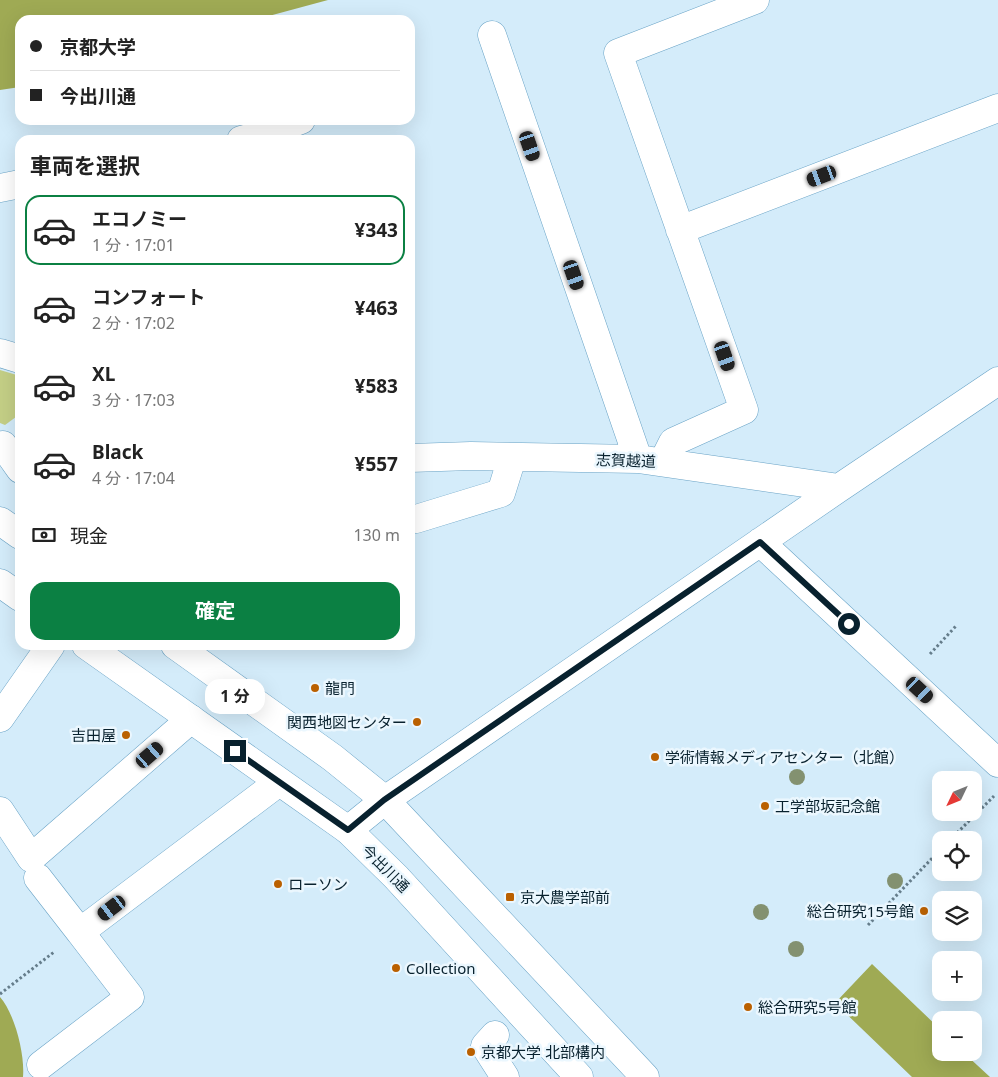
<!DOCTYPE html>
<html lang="ja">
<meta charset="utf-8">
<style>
:root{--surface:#fff;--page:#f6f6f6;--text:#222;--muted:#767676;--line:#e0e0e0;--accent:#0b8043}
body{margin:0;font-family:"Noto Sans","Noto Sans JP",sans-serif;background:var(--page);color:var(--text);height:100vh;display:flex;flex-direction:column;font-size:19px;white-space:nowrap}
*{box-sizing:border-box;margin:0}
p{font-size:16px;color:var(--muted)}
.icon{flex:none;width:28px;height:28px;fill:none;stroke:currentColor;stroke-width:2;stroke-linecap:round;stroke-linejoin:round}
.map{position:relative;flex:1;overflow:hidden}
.panel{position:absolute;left:15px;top:135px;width:400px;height:515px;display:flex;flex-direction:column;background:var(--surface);border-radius:15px;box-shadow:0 5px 20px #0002}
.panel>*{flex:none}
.banner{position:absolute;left:15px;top:15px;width:400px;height:110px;border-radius:15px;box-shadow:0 5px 20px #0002;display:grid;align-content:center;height:110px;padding:0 15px;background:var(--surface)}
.needle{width:32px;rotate:227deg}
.controls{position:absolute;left:932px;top:771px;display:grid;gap:10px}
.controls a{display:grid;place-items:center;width:50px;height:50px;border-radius:10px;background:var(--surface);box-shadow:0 5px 20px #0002;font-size:25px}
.end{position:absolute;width:22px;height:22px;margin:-11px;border:6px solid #08212e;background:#fff;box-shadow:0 0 0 2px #fff}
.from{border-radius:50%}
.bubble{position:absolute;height:35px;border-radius:15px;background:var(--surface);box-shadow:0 5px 20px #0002;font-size:16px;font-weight:700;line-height:35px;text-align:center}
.car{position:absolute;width:15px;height:30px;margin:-15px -8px;border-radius:6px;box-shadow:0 0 4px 1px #0007;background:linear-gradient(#222 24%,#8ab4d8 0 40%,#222 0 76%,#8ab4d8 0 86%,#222 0)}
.banner b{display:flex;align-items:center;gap:18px;height:48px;font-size:19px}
.banner b+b{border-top:1px solid var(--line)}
.banner i{width:12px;height:12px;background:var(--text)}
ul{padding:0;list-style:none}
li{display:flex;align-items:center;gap:15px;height:70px;margin:0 10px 8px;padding:0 5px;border:2px solid transparent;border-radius:15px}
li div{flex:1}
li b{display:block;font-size:19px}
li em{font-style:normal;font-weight:700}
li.selected{border-color:var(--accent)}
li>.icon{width:45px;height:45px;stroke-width:1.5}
h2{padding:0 15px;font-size:22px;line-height:60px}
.pay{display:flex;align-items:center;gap:12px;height:55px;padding:0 15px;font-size:19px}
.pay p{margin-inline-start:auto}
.cta{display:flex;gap:10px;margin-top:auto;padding:10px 15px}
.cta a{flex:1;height:58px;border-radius:15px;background:var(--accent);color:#fff;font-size:20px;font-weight:700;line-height:58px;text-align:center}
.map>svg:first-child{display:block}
.green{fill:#c4cf86}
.forest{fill:#9faa54}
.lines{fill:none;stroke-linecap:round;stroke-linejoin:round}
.minor-casing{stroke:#69a3c6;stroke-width:29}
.major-casing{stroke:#69a3c6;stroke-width:29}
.path{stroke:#657d8b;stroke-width:3;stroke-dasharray:2.5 2.5;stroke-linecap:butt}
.minor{stroke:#fff;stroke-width:28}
.major{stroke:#fff;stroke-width:28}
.tree{fill:#839170}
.route{stroke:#08212e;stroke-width:6}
.poi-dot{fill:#ba6000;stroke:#ebf7fe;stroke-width:2}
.labels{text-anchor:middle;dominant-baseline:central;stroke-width:5;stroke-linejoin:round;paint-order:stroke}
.street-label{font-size:15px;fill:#08212e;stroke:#ebf7fe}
.poi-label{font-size:15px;fill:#08212e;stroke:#ebf7fe;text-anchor:start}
</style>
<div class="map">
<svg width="998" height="1077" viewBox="0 0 998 1077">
<rect width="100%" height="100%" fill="#d4ecfa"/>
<path class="green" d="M0 370 20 376V414L5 425 0 423Z"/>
<path class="forest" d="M0 0H328L254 20H20V87L0 90Z
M872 964 941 1030V1052L964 1053 990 1077H912L835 1003Z
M0 997C15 1014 25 1055 23 1077H0Z"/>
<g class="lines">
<defs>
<path id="minor" d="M492 35 638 459
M241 140 264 134 301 120
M0 188 20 184
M680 230 998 108
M0 353 20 359
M3 445 20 469
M410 458 471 456 638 459 839 488
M663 462 673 442 744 410 618 53 755 0
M416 519 501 493 512 458
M760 542 998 763
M0 718 51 645
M0 811 31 858 191 719
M348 830 385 800 839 488 998 381
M38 878 80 932
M495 1035 485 1046 505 1077
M41 1065 130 997 80 932 279 782"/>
<path id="major" d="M0 521 20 535
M0 583 20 597
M86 645 348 830 396 877 579 1077
M175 645 333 758 385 800 645 1077"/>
</defs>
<use href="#minor" class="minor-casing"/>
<use href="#major" class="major-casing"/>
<path class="path" d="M930 654 956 626
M950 840 994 796
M868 925 941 849
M0 994 54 952"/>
<use href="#minor" class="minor"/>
<use href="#major" class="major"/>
</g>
<g class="tree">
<circle cx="797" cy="777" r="8"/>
<circle cx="895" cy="881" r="8"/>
<circle cx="761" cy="912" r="8"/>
<circle cx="796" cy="949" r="8"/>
</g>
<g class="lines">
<path class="route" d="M235 751 348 830 384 800 760 542 849 624"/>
</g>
<g class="poi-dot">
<circle cx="315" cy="688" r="5"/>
<circle cx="417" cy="722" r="5"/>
<circle cx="126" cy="735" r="5"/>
<circle cx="655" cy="757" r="5"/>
<circle cx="765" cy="806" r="5"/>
<circle cx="278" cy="884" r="5"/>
<rect x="505" y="892" width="10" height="10" rx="2.5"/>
<circle cx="924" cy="911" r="5"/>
<circle cx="396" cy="968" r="5"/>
<circle cx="748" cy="1007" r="5"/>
<circle cx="471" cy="1052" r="5"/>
</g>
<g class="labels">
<g class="street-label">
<text transform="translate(626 460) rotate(2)">志賀越道</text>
<text transform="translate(386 868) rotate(45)">今出川通</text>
</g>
<g class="poi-label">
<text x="325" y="688">龍門</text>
<text x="407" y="722" text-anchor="end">関西地図センター</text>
<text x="116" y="735" text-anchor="end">吉田屋</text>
<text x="665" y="757">学術情報メディアセンター（北館）</text>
<text x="775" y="806">工学部坂記念館</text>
<text x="288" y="884">ローソン</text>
<text x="520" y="897">京大農学部前</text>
<text x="914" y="911" text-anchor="end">総合研究15号館</text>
<text x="406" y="968">Collection</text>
<text x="758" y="1007">総合研究5号館</text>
<text x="481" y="1052">京都大学 北部構内</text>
</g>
</g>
</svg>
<div class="controls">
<a><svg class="needle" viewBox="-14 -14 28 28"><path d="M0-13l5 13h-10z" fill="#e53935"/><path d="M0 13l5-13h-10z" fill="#767676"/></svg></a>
<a><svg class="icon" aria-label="locate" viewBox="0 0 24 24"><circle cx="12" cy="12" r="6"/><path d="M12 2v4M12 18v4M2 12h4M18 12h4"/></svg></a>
<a><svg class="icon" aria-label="layers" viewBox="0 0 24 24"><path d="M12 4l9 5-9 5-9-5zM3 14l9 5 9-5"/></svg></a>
<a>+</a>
<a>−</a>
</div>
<i class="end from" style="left:849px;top:624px"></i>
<i class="end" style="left:235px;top:751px"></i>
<div class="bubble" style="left:205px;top:679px;width:60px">1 分</div>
<i class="car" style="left:530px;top:146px;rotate:161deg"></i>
<i class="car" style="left:822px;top:176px;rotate:249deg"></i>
<i class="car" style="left:574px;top:275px;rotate:161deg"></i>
<i class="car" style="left:725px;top:356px;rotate:161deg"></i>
<i class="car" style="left:920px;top:690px;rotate:133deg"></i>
<i class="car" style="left:150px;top:755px;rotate:49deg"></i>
<i class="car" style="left:112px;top:908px;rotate:233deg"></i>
<div class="banner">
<b><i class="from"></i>京都大学</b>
<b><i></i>今出川通</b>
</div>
<section class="panel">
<h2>車両を選択</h2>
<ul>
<li class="selected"><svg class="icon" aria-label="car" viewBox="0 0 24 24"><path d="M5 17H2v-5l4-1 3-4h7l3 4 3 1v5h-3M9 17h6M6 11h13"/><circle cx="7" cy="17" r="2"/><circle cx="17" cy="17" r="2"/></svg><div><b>エコノミー</b><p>1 分 · 17:01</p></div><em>¥343</em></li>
<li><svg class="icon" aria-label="car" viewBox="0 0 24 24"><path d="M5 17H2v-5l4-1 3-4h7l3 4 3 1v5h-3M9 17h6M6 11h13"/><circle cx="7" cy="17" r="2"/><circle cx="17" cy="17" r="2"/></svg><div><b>コンフォート</b><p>2 分 · 17:02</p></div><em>¥463</em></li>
<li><svg class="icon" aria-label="car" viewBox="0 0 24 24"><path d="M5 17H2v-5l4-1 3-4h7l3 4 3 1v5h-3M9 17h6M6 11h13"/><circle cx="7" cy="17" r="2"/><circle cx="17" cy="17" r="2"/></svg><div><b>XL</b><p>3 分 · 17:03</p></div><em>¥583</em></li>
<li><svg class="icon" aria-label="car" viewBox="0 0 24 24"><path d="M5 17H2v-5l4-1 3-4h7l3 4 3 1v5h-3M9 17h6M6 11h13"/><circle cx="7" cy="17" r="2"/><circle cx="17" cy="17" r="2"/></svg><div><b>Black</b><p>4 分 · 17:04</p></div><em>¥557</em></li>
</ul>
<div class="pay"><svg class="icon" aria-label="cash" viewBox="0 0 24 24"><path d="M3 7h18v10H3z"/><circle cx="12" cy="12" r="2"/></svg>現金<p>130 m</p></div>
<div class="cta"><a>確定</a></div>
</section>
</div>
